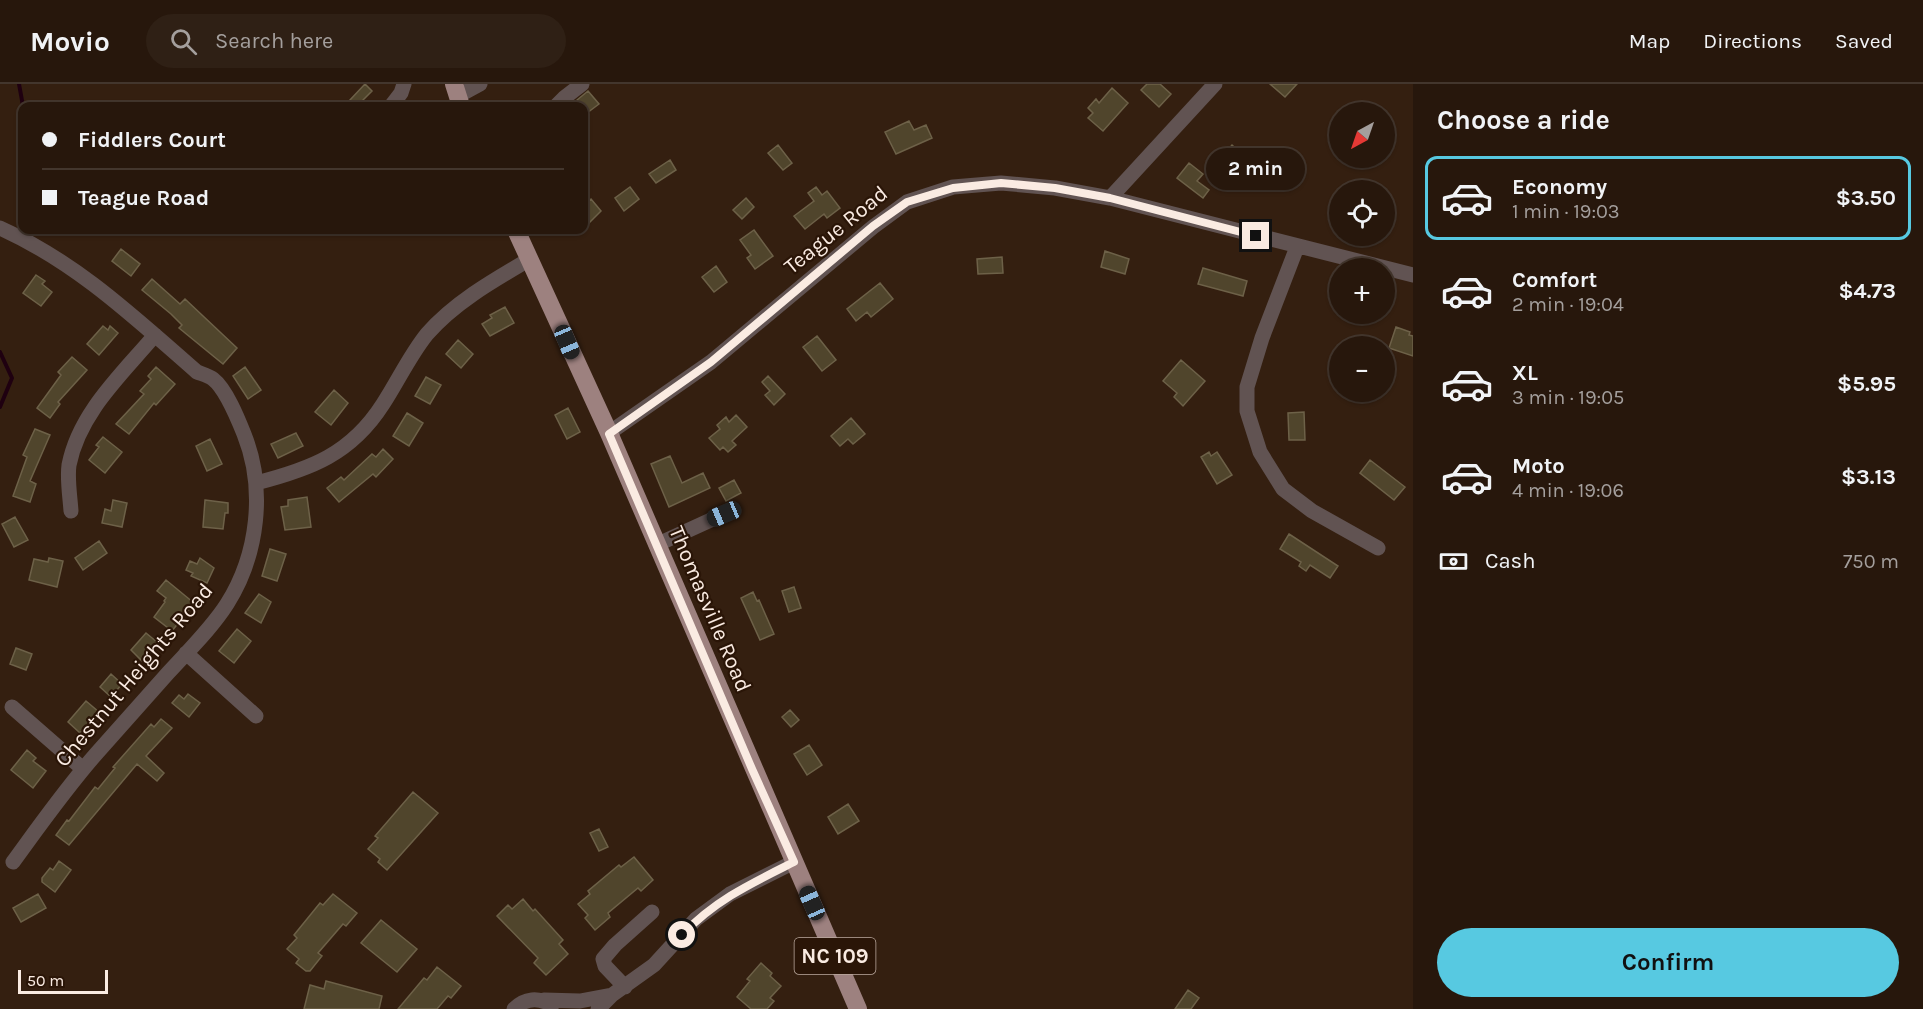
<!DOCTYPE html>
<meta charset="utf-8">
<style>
:root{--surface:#27170c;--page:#2f2015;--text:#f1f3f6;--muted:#a49f9d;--line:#43362d;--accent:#57c9e1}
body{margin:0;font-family:Karla,sans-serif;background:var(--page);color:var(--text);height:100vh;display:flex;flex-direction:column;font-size:22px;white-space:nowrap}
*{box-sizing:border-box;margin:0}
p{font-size:20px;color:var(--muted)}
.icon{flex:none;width:33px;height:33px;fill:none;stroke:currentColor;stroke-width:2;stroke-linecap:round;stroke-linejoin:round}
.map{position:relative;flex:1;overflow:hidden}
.details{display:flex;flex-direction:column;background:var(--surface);width:510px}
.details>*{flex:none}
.top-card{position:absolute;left:18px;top:18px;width:570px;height:132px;border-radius:12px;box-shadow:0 2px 4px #0004,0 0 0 2px var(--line);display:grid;align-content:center;height:132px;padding:0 24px;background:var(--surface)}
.needle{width:39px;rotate:220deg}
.fabs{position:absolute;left:1329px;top:18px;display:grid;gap:12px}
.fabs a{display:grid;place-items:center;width:66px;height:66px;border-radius:50%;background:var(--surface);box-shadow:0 2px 4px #0004,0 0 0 2px var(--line);font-size:30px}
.scale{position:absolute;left:18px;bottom:15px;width:90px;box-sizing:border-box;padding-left:6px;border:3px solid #faebe2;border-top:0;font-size:16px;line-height:21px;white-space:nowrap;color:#faebe2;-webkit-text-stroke:4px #2a1507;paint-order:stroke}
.end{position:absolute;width:27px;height:27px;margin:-14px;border:8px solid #faebe2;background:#111;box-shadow:0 0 0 3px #111}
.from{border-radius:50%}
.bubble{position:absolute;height:42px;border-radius:21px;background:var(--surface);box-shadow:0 2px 4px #0004,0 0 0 2px var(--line);font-size:20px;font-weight:700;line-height:42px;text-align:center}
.car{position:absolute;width:18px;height:36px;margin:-18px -9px;border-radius:8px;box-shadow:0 0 4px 2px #0007;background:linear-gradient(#222 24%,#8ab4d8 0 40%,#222 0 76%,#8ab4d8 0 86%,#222 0)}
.top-card b{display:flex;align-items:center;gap:21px;height:57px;font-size:22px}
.top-card b+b{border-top:2px solid var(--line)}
.top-card i{width:15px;height:15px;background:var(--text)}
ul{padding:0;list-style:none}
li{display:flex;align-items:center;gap:18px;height:84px;margin:0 12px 9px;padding:0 12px;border:3px solid transparent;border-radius:12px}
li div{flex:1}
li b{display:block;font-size:22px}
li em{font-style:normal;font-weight:700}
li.on{border-color:var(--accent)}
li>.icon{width:54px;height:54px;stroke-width:1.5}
h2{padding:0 24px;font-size:27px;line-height:72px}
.pay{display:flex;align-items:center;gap:15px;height:66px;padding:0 24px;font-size:22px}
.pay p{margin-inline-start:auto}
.primary-button{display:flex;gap:12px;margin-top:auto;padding:12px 24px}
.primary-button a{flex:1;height:69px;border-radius:36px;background:var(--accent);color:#111;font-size:24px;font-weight:700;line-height:69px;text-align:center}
header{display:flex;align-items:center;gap:36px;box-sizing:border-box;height:84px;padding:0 30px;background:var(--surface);border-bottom:2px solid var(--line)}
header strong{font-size:28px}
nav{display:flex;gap:33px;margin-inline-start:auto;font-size:21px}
.search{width:420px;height:54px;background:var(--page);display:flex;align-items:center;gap:15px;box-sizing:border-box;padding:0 21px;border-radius:33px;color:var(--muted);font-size:22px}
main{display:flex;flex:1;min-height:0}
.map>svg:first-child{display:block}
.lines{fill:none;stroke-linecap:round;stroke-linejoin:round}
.stream{stroke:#1f0010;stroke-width:4}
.building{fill:#50452c;stroke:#6d6148;stroke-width:1.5}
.minor{stroke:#615352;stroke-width:15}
.major{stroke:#9d817f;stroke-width:18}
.route{stroke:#faebe2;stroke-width:8}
.labels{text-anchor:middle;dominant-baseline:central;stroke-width:4.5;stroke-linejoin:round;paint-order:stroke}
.shield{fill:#2a1507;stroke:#bcaba0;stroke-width:1.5}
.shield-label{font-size:21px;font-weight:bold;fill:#faebe2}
.street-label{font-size:22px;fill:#faebe2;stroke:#2a1507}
</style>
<header>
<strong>Movio</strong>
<div class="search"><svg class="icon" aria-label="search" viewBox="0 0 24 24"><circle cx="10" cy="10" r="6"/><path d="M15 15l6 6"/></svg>Search here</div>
<nav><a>Map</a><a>Directions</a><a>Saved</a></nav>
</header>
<main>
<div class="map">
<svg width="1413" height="925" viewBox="0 0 1413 925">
<rect width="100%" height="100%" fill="#341f10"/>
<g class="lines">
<path class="stream" d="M19 0 23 22
M0 268 12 294 0 323"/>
</g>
<path class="building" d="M365 0 372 7 357 22 350 16Z
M1147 0H1160L1171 10 1159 23 1141 6Z
M1270 0H1297L1285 13Z
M1112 4 1128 19 1103 47 1088 34 1093 29 1088 24 1096 15 1099 19Z
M588 7 599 20 587 29 577 16Z
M909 37 914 46 926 41 932 54 896 70 885 48Z
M778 61 792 79 783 86 768 69Z
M1232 61 1243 71 1231 85 1220 75Z
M670 76 676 86 656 99 649 90Z
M1189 79 1203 90 1197 97 1209 106 1203 114 1177 94Z
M630 103 639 115 624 127 615 114Z
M816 103 822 111 827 107 840 124 827 134 824 130 805 145 794 132 814 117 808 109Z
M746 114 754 123 742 135 733 126Z
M591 115 601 127 584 144V122Z
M754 146 773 172 755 185 747 174 751 171 740 156Z
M121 165 140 180 131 192 112 177Z
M1105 167 1129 175 1125 190 1101 183Z
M1002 173 1003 189 978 190 977 175Z
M716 182 727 198 714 208 702 193Z
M1203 184 1247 197 1243 212 1198 200Z
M36 191 45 197 42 200 52 208 41 222 23 209Z
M152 195 180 220 185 215 237 264 223 280 179 244 182 241 171 230 142 206Z
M880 199 893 215 871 233 867 228 856 237 847 225Z
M505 223 514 239 490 252 482 240 492 234 490 231Z
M103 242 108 246 110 242 118 249 99 271 87 260Z
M1396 243 1410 248 1409 251 1413 252V272L1389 264Z
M817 252 836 276 822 287 803 263Z
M458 256 473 270 461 284 446 270Z
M72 273 87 286 58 318 60 320 50 334 37 324 61 291 58 288Z
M1181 276 1205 297 1183 322 1174 313 1177 309 1163 297Z
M156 283 175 300 156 321 154 319 129 350 116 340 144 310 140 307 151 295 148 292Z
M245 283 261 306 248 315 233 292Z
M768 292 785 310 774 321 765 311 770 307 762 298Z
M426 293 441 301 430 320 415 312Z
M334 306 348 319 331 341 315 328Z
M568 324 580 348 567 355 555 331Z
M1304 328 1305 356H1289L1288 329Z
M407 329 423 339 409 362 393 352Z
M736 331 747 343 732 357 736 361 728 368 723 363 720 366 709 354 720 345 717 341 726 333 729 338Z
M851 334 865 350 853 360 848 355 840 362 831 352Z
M35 345 50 351 30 397 36 400 30 418 13 412 27 373 23 371Z
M296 349 303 362 278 374 271 360Z
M103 353 122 368 105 389 89 376 99 363 96 361Z
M210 355 222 380 207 387 196 362Z
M383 365 393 375 376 393 373 390 339 418 327 404 341 393 344 396 372 370 376 373Z
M1209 368 1211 372 1217 368 1232 391 1217 400 1201 373Z
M670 372 682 399 703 389 710 404 669 423 651 380Z
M1370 376 1405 403 1394 416 1360 389Z
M734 396 741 409 726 417 719 404Z
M307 413 311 443 285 446 281 423 288 422V416Z
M113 416 127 419 122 443 102 439 105 425 111 427Z
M205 416 228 419V429H225L223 445 203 443Z
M15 433 28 456 14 463 2 440Z
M1289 450 1338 482 1330 494 1310 481 1306 487 1299 482 1301 478 1280 465Z
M99 457 107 469 83 486 75 474Z
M270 465 286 470 277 497 262 492Z
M49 474 63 477 57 503 29 496 34 475 48 478Z
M200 474 214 484 207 499 191 492 193 489 186 486 190 477 197 480Z
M166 496 194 519 172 547 154 533 165 518 164 517 166 514 157 507Z
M794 503 801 524 789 528 782 507Z
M753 508 757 517 759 516 774 550 760 556 741 514Z
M259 510 271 518 261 539 245 529Z
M237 545 251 557 234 579 219 567Z
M146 549 157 558 142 577 131 566Z
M16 564 32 570 26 586 10 580Z
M111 590 122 600 111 613 100 603Z
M188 610 200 619 189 633 172 619 179 611 184 615Z
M86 617 99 628 80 649 68 638Z
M790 626 799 636 791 643 782 633Z
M161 635 172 644 146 672 164 689 157 697 137 680 69 761 56 751 67 736 69 737 95 703 98 705 115 684 113 683 151 640 154 643Z
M809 661 822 681 807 691 794 670Z
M27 666 36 674 33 677 46 687 33 704 11 686Z
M413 708 438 729 387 786 378 778 380 775 368 765 378 754 375 752Z
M848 720 859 737 838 750 828 733Z
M599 745 608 763 599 767 590 749Z
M634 773 653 796 641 807 638 804 608 829 610 833 595 846 585 834 588 831 578 820 590 810 588 807 619 781 621 783Z
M59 777 71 786 55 808 42 798V794L50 784 53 786Z
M38 810 46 824 21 838 13 824Z
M333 810 357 829 346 842 343 840 318 869 322 872 310 887H306L296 879 299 875 287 865 297 854 294 851 320 819 323 821Z
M523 815 533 827 535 825 563 856 559 860 568 870 546 891 534 879 538 874 497 832 508 821 512 825Z
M381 836 417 865 397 888 361 859Z
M761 879 772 889 770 892 781 902 770 914 774 917 767 925H751L737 913 750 897 747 895Z
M437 883 461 902 451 914 448 912 437 925H398L424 894 427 896Z
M326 897 382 912 379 925H304L310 901 324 905Z
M1188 906 1199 914 1191 925H1175Z"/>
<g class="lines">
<path class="minor" d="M458 12 480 0
M391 22 401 9 404 0
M556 22 564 14 582 0
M1110 114 1215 0
M0 144C76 178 134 233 197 288 202 290 209 292 213 295 226 305 238 335 244 350 266 405 258 471 227 520 211 545 188 567 168 589 144 616 120 643 96 670 66 704 40 741 13 778
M1297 163 1262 254 1247 303V327L1260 368 1283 405 1312 427 1378 464
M609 349 711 278 873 143 907 118 953 103 1001 99 1055 104 1110 114 1413 191
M256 399C311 385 351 370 383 320 398 297 410 271 427 250 455 218 494 196 530 175
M71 427C70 412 67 395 69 381 79 329 122 290 155 251
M656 461 724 430
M186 569 256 632
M12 623 83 685
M625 903 605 882 603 875 615 861 652 828
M544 916 580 917 612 911
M514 925C525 914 538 913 552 921
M598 925 612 911 654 881 696 835 730 810 794 778"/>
<path class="major" d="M454 0 461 22
M516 146 609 349 858 925"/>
</g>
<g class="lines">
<path class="route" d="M682 851C715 816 752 799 794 778L752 685 609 350 711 278 873 142 907 118 953 104 1001 99 1055 104 1110 114 1256 152"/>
</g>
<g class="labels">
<rect class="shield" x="794.5" y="854" width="81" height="36" rx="4.5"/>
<g class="shield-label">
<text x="835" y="872">NC 109</text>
</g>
<g class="street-label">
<text transform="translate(836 146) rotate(-39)">Teague Road</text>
<text transform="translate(710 525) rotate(67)">Thomasville Road</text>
<text transform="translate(134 591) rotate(-50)">Chestnut Heights Road</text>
</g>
</g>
</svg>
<div class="fabs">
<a><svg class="needle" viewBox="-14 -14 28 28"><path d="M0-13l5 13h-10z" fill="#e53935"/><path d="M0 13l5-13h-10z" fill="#a49f9d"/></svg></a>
<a><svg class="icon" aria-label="locate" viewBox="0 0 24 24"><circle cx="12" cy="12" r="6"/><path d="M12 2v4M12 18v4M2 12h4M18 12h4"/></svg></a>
<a>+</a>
<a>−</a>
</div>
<div class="scale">50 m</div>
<i class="end from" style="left:682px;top:851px"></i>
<i class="end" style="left:1256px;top:152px"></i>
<div class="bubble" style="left:1206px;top:64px;width:99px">2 min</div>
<i class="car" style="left:567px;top:258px;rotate:157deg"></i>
<i class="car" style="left:724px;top:430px;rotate:247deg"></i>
<i class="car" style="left:812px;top:819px;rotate:336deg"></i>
<div class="top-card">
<b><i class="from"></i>Fiddlers Court</b>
<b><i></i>Teague Road</b>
</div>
</div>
<section class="details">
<h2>Choose a ride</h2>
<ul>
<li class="on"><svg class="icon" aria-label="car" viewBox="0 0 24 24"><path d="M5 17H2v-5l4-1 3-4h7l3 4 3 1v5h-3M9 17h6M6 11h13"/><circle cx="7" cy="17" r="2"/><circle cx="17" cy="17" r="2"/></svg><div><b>Economy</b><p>1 min · 19:03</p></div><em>$3.50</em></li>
<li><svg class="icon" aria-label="car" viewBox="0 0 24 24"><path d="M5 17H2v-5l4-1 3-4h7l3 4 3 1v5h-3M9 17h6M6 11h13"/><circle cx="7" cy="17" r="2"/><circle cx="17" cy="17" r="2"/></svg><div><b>Comfort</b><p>2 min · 19:04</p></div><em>$4.73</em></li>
<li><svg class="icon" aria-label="car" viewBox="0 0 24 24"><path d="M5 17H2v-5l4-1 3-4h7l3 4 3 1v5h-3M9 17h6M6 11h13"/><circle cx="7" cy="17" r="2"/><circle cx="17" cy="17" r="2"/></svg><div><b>XL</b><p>3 min · 19:05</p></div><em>$5.95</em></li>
<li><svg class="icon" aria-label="car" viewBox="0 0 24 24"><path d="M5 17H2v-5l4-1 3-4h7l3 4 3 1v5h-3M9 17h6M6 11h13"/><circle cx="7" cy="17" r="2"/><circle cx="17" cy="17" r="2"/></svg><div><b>Moto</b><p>4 min · 19:06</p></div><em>$3.13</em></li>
</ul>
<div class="pay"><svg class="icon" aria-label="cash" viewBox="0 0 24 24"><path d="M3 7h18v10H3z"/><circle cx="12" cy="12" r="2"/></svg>Cash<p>750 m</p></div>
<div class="primary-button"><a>Confirm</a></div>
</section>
</main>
